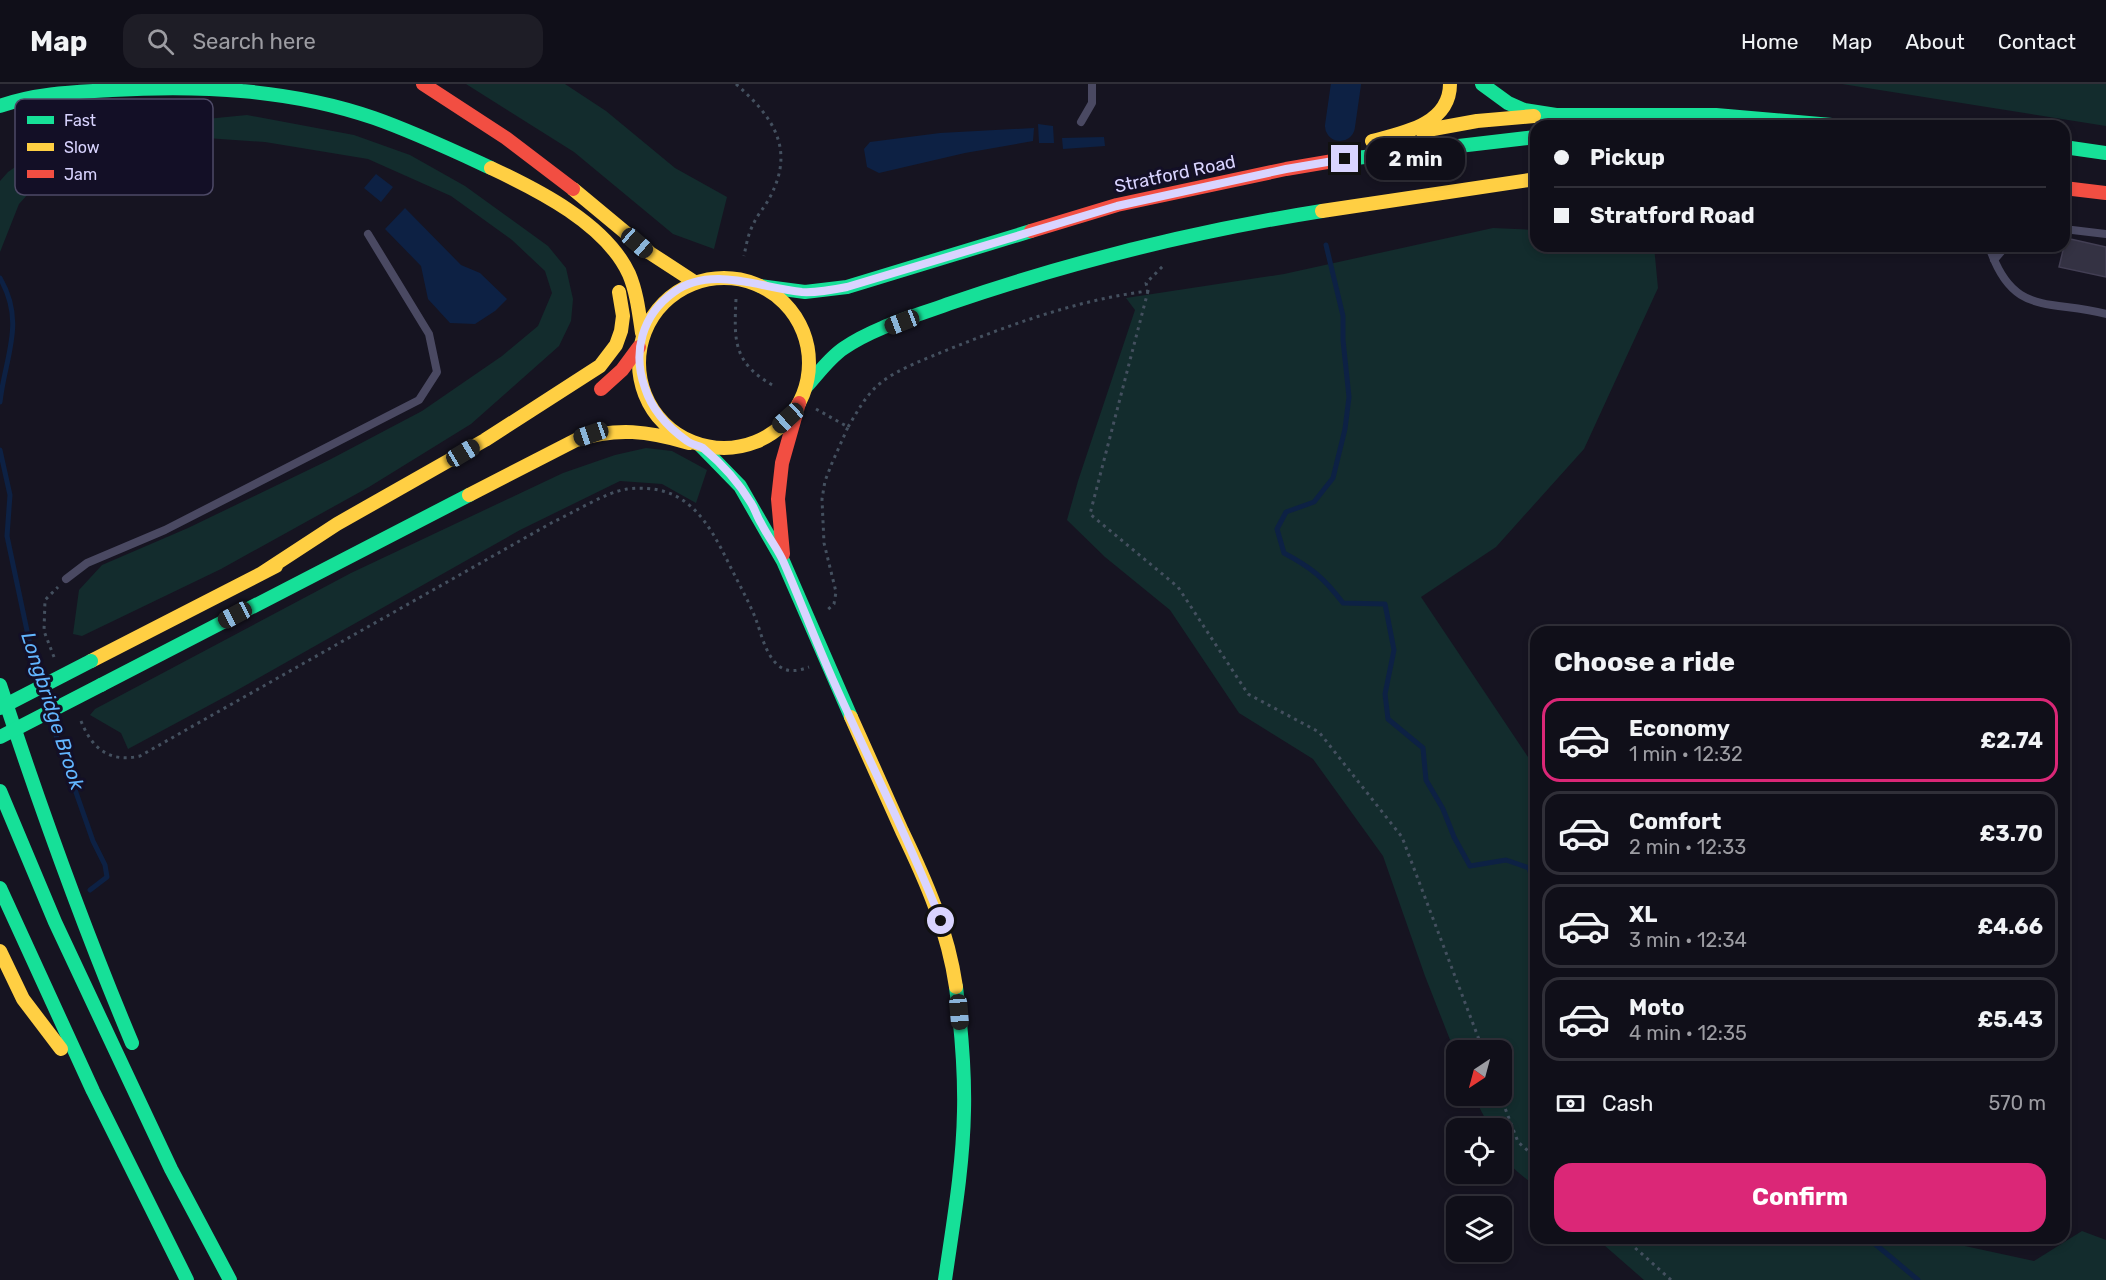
<!DOCTYPE html>
<meta charset="utf-8">
<style>
:root{--surface:#100f19;--page:#1e1d26;--text:#f1f3f6;--muted:#9c9ca2;--line:#302f38;--accent:#db2777}
body{margin:0;font-family:Rubik,sans-serif;background:var(--page);color:var(--text);height:100vh;display:flex;flex-direction:column;font-size:22px;white-space:nowrap}
*{box-sizing:border-box;margin:0}
p{font-size:20px;color:var(--muted)}
.icon{flex:none;width:33px;height:33px;fill:none;stroke:currentColor;stroke-width:2;stroke-linecap:round;stroke-linejoin:round}
.map{position:relative;flex:1;overflow:hidden}
.sheet{position:absolute;left:1530px;top:542px;width:540px;height:618px;display:flex;flex-direction:column;background:var(--surface);border-radius:18px;box-shadow:0 3px 9px #0003,0 0 0 2px var(--line)}
.sheet>*{flex:none}
.guide{position:absolute;left:1530px;top:36px;width:540px;height:132px;border-radius:18px;box-shadow:0 3px 9px #0003,0 0 0 2px var(--line);display:grid;align-content:center;height:132px;padding:0 24px;background:var(--surface)}
.needle{width:39px;rotate:216deg}
.controls{position:absolute;left:1446px;top:956px;display:grid;gap:12px}
.controls a{display:grid;place-items:center;width:66px;height:66px;border-radius:12px;background:var(--surface);box-shadow:0 3px 9px #0003,0 0 0 2px var(--line);font-size:30px}
.end{position:absolute;width:27px;height:27px;margin:-14px;border:8px solid #d9d4ff;background:#111;box-shadow:0 0 0 3px #111}
.from{border-radius:50%}
.bubble{position:absolute;height:42px;border-radius:18px;background:var(--surface);box-shadow:0 3px 9px #0003,0 0 0 2px var(--line);font-size:20px;font-weight:700;line-height:42px;text-align:center}
.car{position:absolute;width:18px;height:36px;margin:-18px -9px;border-radius:8px;box-shadow:0 0 4px 2px #0007;background:linear-gradient(#222 24%,#8ab4d8 0 40%,#222 0 76%,#8ab4d8 0 86%,#222 0)}
.guide b{display:flex;align-items:center;gap:21px;height:57px;font-size:22px}
.guide b+b{border-top:2px solid var(--line)}
.guide i{width:15px;height:15px;background:var(--text)}
ul{padding:0;list-style:none}
li{display:flex;align-items:center;gap:18px;height:84px;margin:0 12px 9px;padding:0 12px;border:3px solid var(--line);border-radius:18px}
li div{flex:1}
li b{display:block;font-size:22px}
li em{font-style:normal;font-weight:700}
li.active{border-color:var(--accent)}
li>.icon{width:54px;height:54px;stroke-width:1.5}
h2{padding:0 24px;font-size:27px;line-height:72px}
.pay{display:flex;align-items:center;gap:15px;height:66px;padding:0 24px;font-size:22px}
.pay p{margin-inline-start:auto}
.primary-button{display:flex;gap:12px;margin-top:auto;padding:12px 24px}
.primary-button a{flex:1;height:69px;border-radius:18px;background:var(--accent);color:#fff;font-size:24px;font-weight:700;line-height:69px;text-align:center}
header{display:flex;align-items:center;gap:36px;box-sizing:border-box;height:84px;padding:0 30px;background:var(--surface);border-bottom:2px solid var(--line)}
header strong{font-size:28px}
nav{display:flex;gap:33px;margin-inline-start:auto;font-size:21px}
.search{width:420px;height:54px;background:var(--page);display:flex;align-items:center;gap:15px;box-sizing:border-box;padding:0 21px;border-radius:18px;color:var(--muted);font-size:22px}
.map>svg:first-child{display:block}
.green{fill:#132c2d}
.water{fill:#0d2144}
.lines{fill:none;stroke-linecap:round;stroke-linejoin:round}
.stream{stroke:#0d2144;stroke-width:5}
.river{stroke:#0d2144;stroke-width:30}
.building{fill:#343243;stroke:#433f54;stroke-width:1.5}
.path{stroke:#44505f;stroke-width:3;stroke-dasharray:3 4.5;stroke-linecap:butt}
.lane{stroke:#4a4962;stroke-width:8}
.fast{stroke:#16e098;stroke-width:14}
.slow{stroke:#ffcf43;stroke-width:14}
.jam{stroke:#f24e42;stroke-width:14}
.fast-bridge{stroke:#16e098;stroke-width:14}
.route{stroke:#d9d4ff;stroke-width:8}
.labels{text-anchor:middle;dominant-baseline:central;stroke-width:6;stroke-linejoin:round;paint-order:stroke}
.street-label{font-size:18px;fill:#d9d4ff;stroke:#130f26}
.water-label{font-size:20px;font-style:italic;fill:#62b6ff;stroke:#130f26}
.key{fill:#130f26;stroke:#4e4a67;stroke-width:1.5}
.key-label{font-size:16px;fill:#d9d4ff}
</style>
<header>
<strong>Map</strong>
<div class="search"><svg class="icon" aria-label="search" viewBox="0 0 24 24"><circle cx="10" cy="10" r="6"/><path d="M15 15l6 6"/></svg>Search here</div>
<nav><a>Home</a><a>Map</a><a>About</a><a>Contact</a></nav>
</header>
<div class="map">
<svg width="2106" height="1196" viewBox="0 0 2106 1196">
<rect width="100%" height="100%" fill="#161421"/>
<path class="green" d="M466 0H565L606 27 675 84 727 113 714 165 673 150 574 68Z
M1842 0H2106V42Z
M247 31 354 51 410 71 465 102 548 162 566 184 573 215 571 237 559 262 471 340 369 403 221 485 82 552 73 550 79 506 102 481 188 444 331 375 422 327 502 272 538 242 552 209 545 187 512 156 451 112 368 75 265 58 192 53 77 79 39 98 19 120 0 168V97L8 88 54 56 104 45Z
M1493 144 1536 146V162H1654L1658 204 1584 365 1496 463 1421 513 1536 685V1103C1510 1081 1502 1080 1502 1044H1490L1473 1011H1502V966H1456V971L1425 892 1383 772 1313 675 1239 629 1170 526 1105 473 1067 436 1078 397 1135 226 1126 214 1284 190Z
M646 364 672 367 707 386 696 419 662 400 620 397 520 446 232 609 128 665 121 649 90 631 95 625 351 489 563 389 615 371Z
M2082 1147 2106 1156V1196H1644L1596 1154H1928L2034 1177Z"/>
<path class="water" d="M1038 40 1053 42 1054 59H1039Z
M1034 44 1033 57 965 69 879 89 867 83 864 65 870 58 940 49Z
M1104 53 1105 62 1063 65 1062 54Z
M376 90 393 103 381 118 364 104Z
M405 124 461 181 480 189 507 215 495 227 475 240 450 239 428 215 421 182 385 145Z"/>
<g class="lines">
<path class="stream" d="M1326 161 1343 232V256L1349 313 1345 345 1333 394 1314 418 1286 428 1277 445 1284 469C1312 484 1324 494 1343 519L1385 520 1394 566 1385 610 1388 635 1423 664 1426 696 1443 725 1454 753 1470 782 1506 776 1529 784 1536 807
M0 194C26 239 5 272 0 318
M0 366 10 411 7 452 37 594
M51 637 93 757 105 781 107 793 90 806
M1868 1154 1918 1196"/>
<path class="river" d="M1340 42 1346 0"/>
</g>
<path class="building" d="M2066 154 2106 163V193L2059 183Z"/>
<g class="lines">
<path class="path" d="M736 0C772 32 796 64 770 113 765 123 757 131 753 141 748 150 746 162 744 172
M1148 207 1090 430 1178 503 1248 610 1319 648 1402 753 1483 966
M736 215C734 257 733 279 774 302
M816 325 848 343 832 379 825 397 822 415 824 459 836 508 834 520 825 528
M848 343C857 328 865 313 877 302 895 286 921 277 942 268 1009 241 1077 216 1148 207L1146 199 1164 181
M54 573 44 547 45 516 58 503
M81 637C92 665 110 679 140 672L553 438C573 429 606 408 627 405 687 398 708 437 731 484 739 500 748 516 755 533 761 548 765 571 779 582 788 589 798 587 809 583
M1500 1011 1518 1058 1536 1074
M1624 1154 1671 1196"/>
<path class="lane" d="M1081 38 1092 19V0
M2064 145 2106 150
M1989 162C2012 233 2048 215 2106 230
M1994 176 2006 162
M66 495 87 479 165 446 419 316 437 288 429 250 368 150"/>
<path class="fast" d="M1482 0 1508 19 1524 26 1556 31H1716L1843 42
M0 22C36 9 75 8 112 6 200 1 290 5 374 34 414 48 452 66 491 84
M2064 63 2106 69
M1339 76 1536 53
M760 202 805 208 847 203 1031 147
M806 303C818 290 829 274 844 264 875 243 913 233 948 220 1070 178 1195 147 1322 127
M701 362 740 402 783 477 851 633
M0 601C40 723 82 840 132 959
M101 601 469 411
M0 707 55 838 171 1085 230 1196
M0 804 93 1007 187 1196
M945 1196C953 1140 963 1084 964 1027 965 986 961 943 956 903"/>
<path class="slow" d="M1422 47 1477 37 1534 32
M1372 57C1404 49 1450 40 1450 0
M491 84C538 106 606 140 629 190 637 209 639 229 642 249
M573 105 650 169 693 197
M1322 127 1536 95
M639 279a85 85 0 1 1 170 0a85 85 0 1 1-170 0Z
M469 411 576 356C617 343 648 347 689 359
M259 491 337 440 485 356 600 282 616 261 621 247 623 232 619 208
M91 577 276 482
M851 633C868 671 885 709 902 747 926 797 948 847 956 903
M0 867 23 915 61 965"/>
<path class="jam" d="M423 0 506 54 573 105
M2064 104 2106 109
M1031 147 1117 121 1286 85 1339 76
M601 305 622 286 639 263
M783 470 778 415 782 379 799 319"/>
<path class="fast-bridge" d="M0 624 91 577
M0 653 101 601"/>
</g>
<g class="lines">
<path class="route" d="M941 837C909 755 869 677 833 596 816 558 801 518 784 479 778 465 768 453 761 439 757 433 755 425 751 419 739 399 721 379 703 364 698 361 692 361 687 357 669 344 652 326 645 304 632 268 642 231 674 208 711 181 761 204 802 208 817 209 832 206 847 203L1117 122 1286 85 1345 75"/>
</g>
<g class="labels">
<g class="street-label">
<text transform="translate(1175 90) rotate(-12)">Stratford Road</text>
</g>
<g class="water-label">
<text transform="translate(53 627) rotate(72)">Longbridge Brook</text>
</g>
</g>
<rect x="15" y="15" width="198" height="96" rx="9" class="key"/>
<rect x="27" y="32" width="27" height="8" fill="#16e098"/>
<rect x="27" y="59" width="27" height="8" fill="#ffcf43"/>
<rect x="27" y="86" width="27" height="8" fill="#f24e42"/>
<g class="key-label">
<text x="64" y="42">Fast</text>
<text x="64" y="69">Slow</text>
<text x="64" y="96">Jam</text>
</g>
</svg>
<div class="controls">
<a><svg class="needle" viewBox="-14 -14 28 28"><path d="M0-13l5 13h-10z" fill="#e53935"/><path d="M0 13l5-13h-10z" fill="#9c9ca2"/></svg></a>
<a><svg class="icon" aria-label="locate" viewBox="0 0 24 24"><circle cx="12" cy="12" r="6"/><path d="M12 2v4M12 18v4M2 12h4M18 12h4"/></svg></a>
<a><svg class="icon" aria-label="layers" viewBox="0 0 24 24"><path d="M12 4l9 5-9 5-9-5zM3 14l9 5 9-5"/></svg></a>
</div>
<i class="end from" style="left:941px;top:837px"></i>
<i class="end" style="left:1345px;top:75px"></i>
<div class="bubble" style="left:1366px;top:54px;width:99px">2 min</div>
<i class="car" style="left:637px;top:159px;rotate:131deg"></i>
<i class="car" style="left:902px;top:238px;rotate:249deg"></i>
<i class="car" style="left:788px;top:334px;rotate:228deg"></i>
<i class="car" style="left:591px;top:350px;rotate:251deg"></i>
<i class="car" style="left:463px;top:369px;rotate:59deg"></i>
<i class="car" style="left:235px;top:531px;rotate:242deg"></i>
<i class="car" style="left:959px;top:928px;rotate:175deg"></i>
<div class="guide">
<b><i class="from"></i>Pickup</b>
<b><i></i>Stratford Road</b>
</div>
<section class="sheet">
<h2>Choose a ride</h2>
<ul>
<li class="active"><svg class="icon" aria-label="car" viewBox="0 0 24 24"><path d="M5 17H2v-5l4-1 3-4h7l3 4 3 1v5h-3M9 17h6M6 11h13"/><circle cx="7" cy="17" r="2"/><circle cx="17" cy="17" r="2"/></svg><div><b>Economy</b><p>1 min · 12:32</p></div><em>£2.74</em></li>
<li><svg class="icon" aria-label="car" viewBox="0 0 24 24"><path d="M5 17H2v-5l4-1 3-4h7l3 4 3 1v5h-3M9 17h6M6 11h13"/><circle cx="7" cy="17" r="2"/><circle cx="17" cy="17" r="2"/></svg><div><b>Comfort</b><p>2 min · 12:33</p></div><em>£3.70</em></li>
<li><svg class="icon" aria-label="car" viewBox="0 0 24 24"><path d="M5 17H2v-5l4-1 3-4h7l3 4 3 1v5h-3M9 17h6M6 11h13"/><circle cx="7" cy="17" r="2"/><circle cx="17" cy="17" r="2"/></svg><div><b>XL</b><p>3 min · 12:34</p></div><em>£4.66</em></li>
<li><svg class="icon" aria-label="car" viewBox="0 0 24 24"><path d="M5 17H2v-5l4-1 3-4h7l3 4 3 1v5h-3M9 17h6M6 11h13"/><circle cx="7" cy="17" r="2"/><circle cx="17" cy="17" r="2"/></svg><div><b>Moto</b><p>4 min · 12:35</p></div><em>£5.43</em></li>
</ul>
<div class="pay"><svg class="icon" aria-label="cash" viewBox="0 0 24 24"><path d="M3 7h18v10H3z"/><circle cx="12" cy="12" r="2"/></svg>Cash<p>570 m</p></div>
<div class="primary-button"><a>Confirm</a></div>
</section>
</div>
